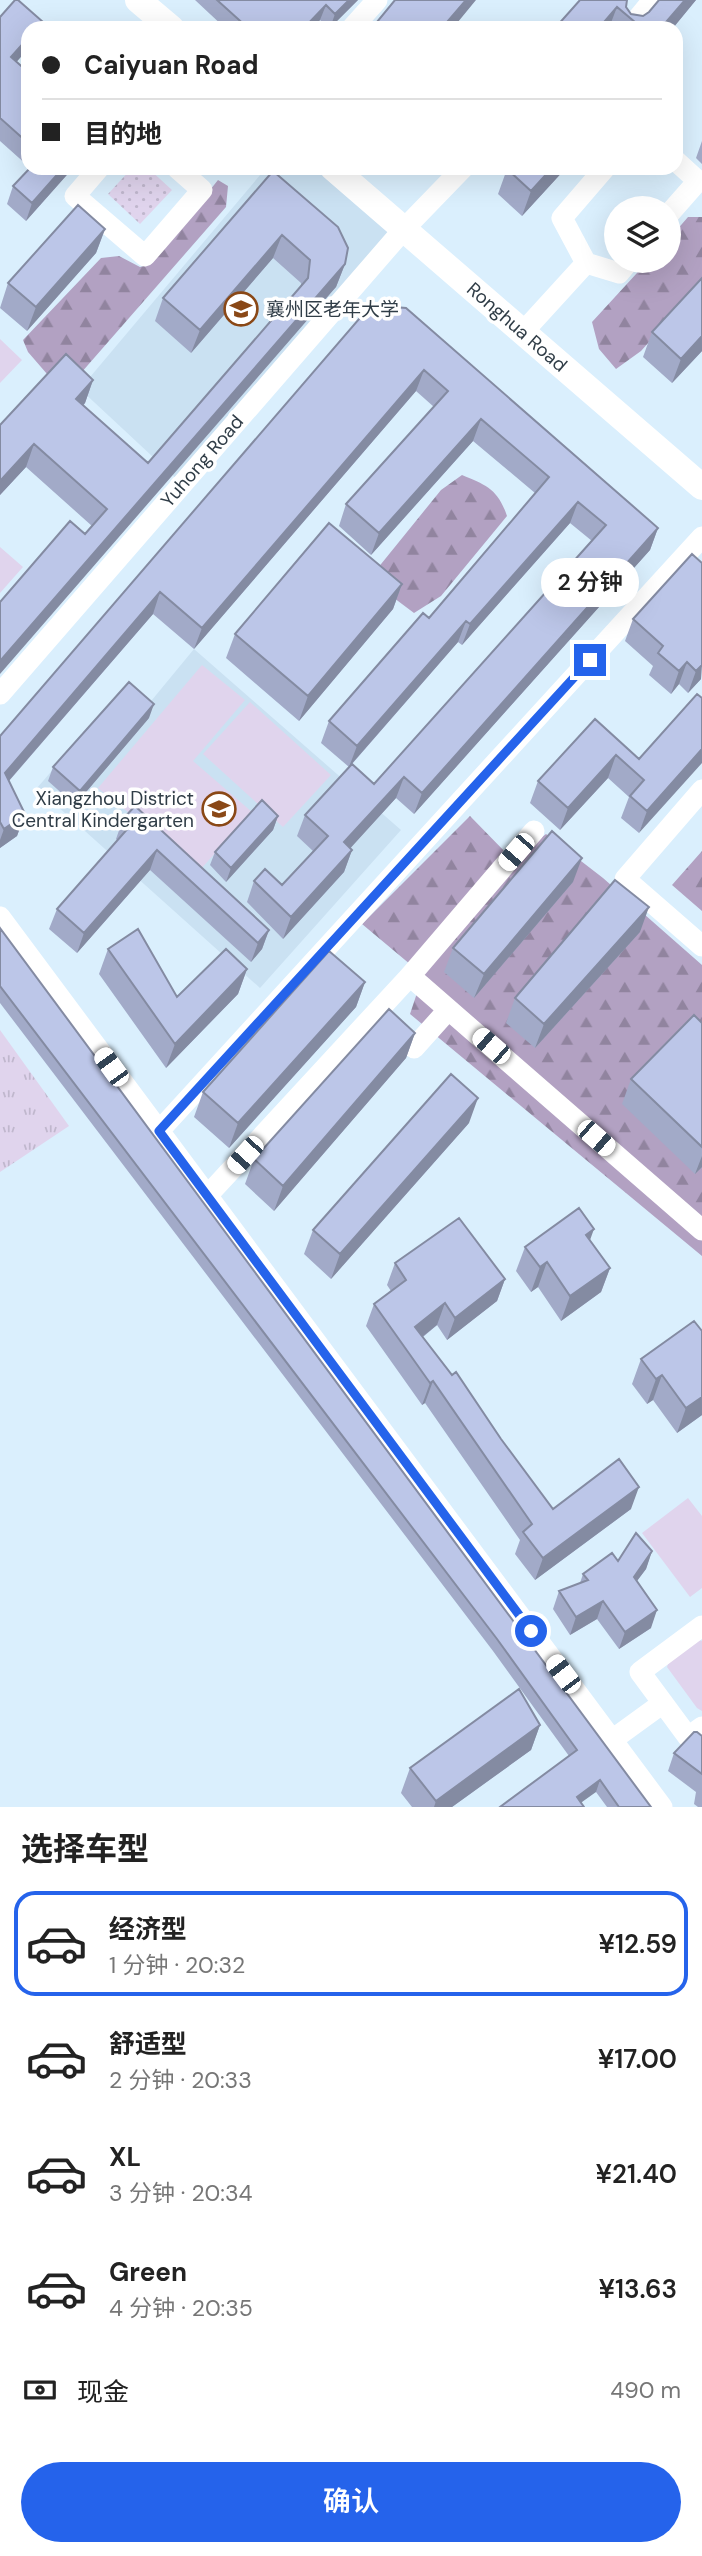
<!DOCTYPE html>
<html lang="zh">
<meta charset="utf-8">
<style>
:root{--surface:#fff;--page:#f6f6f6;--text:#222;--muted:#767676;--line:#e0e0e0;--accent:#2563eb}
body{margin:0;font-family:"DM Sans","Noto Sans SC",sans-serif;background:var(--page);color:var(--text);height:100vh;display:flex;flex-direction:column;font-size:26px;white-space:nowrap}
*{box-sizing:border-box;margin:0}
p{font-size:23px;color:var(--muted)}
.icon{flex:none;width:38px;height:38px;fill:none;stroke:currentColor;stroke-width:2;stroke-linecap:round;stroke-linejoin:round}
.map{position:relative;height:1807px;overflow:hidden}
.side{display:flex;flex-direction:column;background:var(--surface);flex:1}
.side>*{flex:none}
.banner{position:absolute;left:21px;top:21px;width:662px;height:154px;border-radius:21px;box-shadow:0 7px 28px #0002;display:grid;align-content:center;height:154px;padding:0 21px;background:var(--surface)}
.fabs{position:absolute;left:604px;top:196px;display:grid;gap:14px}
.fabs a{display:grid;place-items:center;width:77px;height:77px;border-radius:50%;background:var(--surface);box-shadow:0 7px 28px #0002;font-size:35px}
.end{position:absolute;width:32px;height:32px;margin:-16px;border:9px solid #2563eb;background:#fff;box-shadow:0 0 0 4px #fff}
.from{border-radius:50%}
.bubble{position:absolute;height:49px;border-radius:24px;background:var(--surface);box-shadow:0 7px 28px #0002;font-size:23px;font-weight:600;line-height:49px;text-align:center}
.car{position:absolute;width:21px;height:42px;margin:-21px -10px;border-radius:9px;box-shadow:0 0 5px 2px #0007;background:linear-gradient(#fff 24%,#345 0 40%,#fff 0 76%,#345 0 86%,#fff 0)}
.banner b{display:flex;align-items:center;gap:24px;height:66px;font-size:26px}
.banner b+b{border-top:2px solid var(--line)}
.banner i{width:18px;height:18px;background:var(--text)}
ul{padding:0;list-style:none}
li{display:flex;align-items:center;gap:21px;height:105px;margin:0 14px 10px;padding:0 7px;border:4px solid transparent;border-radius:21px}
li div{flex:1}
li b{display:block;font-size:26px}
li em{font-style:normal;font-weight:600}
li.active{border-color:var(--accent)}
li>.icon{width:63px;height:63px;stroke-width:1.5}
h2{padding:0 21px;font-size:32px;line-height:84px}
.pay{display:flex;align-items:center;gap:18px;height:77px;padding:0 21px;font-size:26px}
.pay p{margin-inline-start:auto}
.action{display:flex;gap:14px;margin-top:auto;padding:14px 21px}
.action a{flex:1;height:80px;border-radius:42px;background:var(--accent);color:#fff;font-size:28px;font-weight:600;line-height:80px;text-align:center}
.map>svg:first-child{display:block}
.built{fill:#cae1f2}
.grass{fill:url(#grass-tufts)}
.forest{fill:url(#forest-firs)}
.park{fill:#e0d4ed}
.garden{fill:url(#garden-dots)}
.lines{fill:none;stroke-linecap:round;stroke-linejoin:round}
.minor{stroke:#fff;stroke-width:21}
.major{stroke:#fff;stroke-width:26}
.wall{fill:#a2aac8;fill-rule:evenodd}
.shaded-wall{fill:#848ba2}
.building{fill:#bcc6e8;stroke:#848ba2;stroke-width:2}
.route{stroke:#2563eb;stroke-width:9}
.labels{text-anchor:middle;dominant-baseline:central;stroke-width:7;stroke-linejoin:round;paint-order:stroke}
.poi-label{font-size:19px;fill:#303d47;stroke:#fff;text-anchor:start}
.street-label{font-size:19px;fill:#303d47;stroke:#fff}
</style>
<div class="map">
<svg width="702" height="1807" viewBox="0 0 702 1807">
<defs>
<pattern id="grass-tufts" width="24" height="20" patternUnits="userSpaceOnUse" patternTransform="scale(1.75)"><rect width="24" height="20" fill="#e0d4ed"/><path d="M3 7l-1-3M5 7V3M7 7l1-3M15 17l-1-3M17 17v-4M19 17l1-3" fill="none" stroke="#c0b7cd"/></pattern>
<pattern id="forest-firs" width="22" height="20" patternUnits="userSpaceOnUse" patternTransform="scale(1.75)"><rect width="22" height="20" fill="#b2a1c2"/><path d="M5 1l3.5 6h-7zM16 11l3.5 6h-7z" fill="#91849f"/></pattern>
<pattern id="garden-dots" width="8" height="8" patternUnits="userSpaceOnUse" patternTransform="scale(1.75)"><rect width="8" height="8" fill="#e0d4ed"/><path d="M2 2h.1M6 6h.1" fill="none" stroke="#c0b7cd" stroke-width="1.8" stroke-linecap="round"/></pattern>
</defs>
<rect width="100%" height="100%" fill="#daeffd"/>
<path class="built" d="M266 168H333L404 229 182 484 80 389Z
M194 649 401 830 260 988 37 788 125 686 147 706Z"/>
<path class="grass" d="M0 1030 69 1126 0 1172Z"/>
<path class="forest" d="M218 180 228 186 226 207 74 381 60 389 28 352 23 340 101 258 119 256 140 267 151 264Z
M688 217H702V283L641 351 616 369 599 349 592 322 648 261H668L669 239Z
M462 475C486 485 498 489 507 516L441 596 414 613 382 589 373 574 441 490Z
M470 816 513 860 546 834 603 878 702 965V1256L410 1014 423 975 362 924Z
M702 851V911L672 885Z"/>
<path class="park" d="M0 339 22 360 0 383Z
M0 547 23 567 0 593Z
M202 665 245 700 193 761 252 812 200 870 98 788Z
M250 702 331 775 283 827 203 754Z
M688 1498 702 1516V1588L690 1597 642 1533Z
M696 1639 702 1641V1711L697 1708 667 1667 670 1658Z"/>
<path class="garden" d="M132 168H148L172 190 140 224 108 194Z"/>
<g class="lines">
<path class="minor" d="M352 28 377 0
M630 28 653 0
M99 168 75 196 145 256 202 190 177 168
M605 168 562 218 586 263 619 273 629 261
M668 215 698 181 676 161
M523 332 586 263
M0 694 404 229 463 168
M702 790 625 879 702 946
M0 917 662 1807
M410 976 702 1230
M391 1026 414 1048 448 1010
M159 1131 702 537
M207 1196 410 976 534 831
M702 1626 640 1672 688 1737 702 1727
M612 1740 663 1703"/>
<path class="major" d="M138 0 171 28
M333 168 702 487"/>
</g>
<path class="wall" d="M195 0H358L330 28H328L320 20 313 28H225Z
M580 0 626 7 631 14 643 16 649 12 659 0H696L673 28H556Z
M0 17 16 62 28 72V166L0 141Z
M702 141V164L696 158Z
M73 168 26 221 7 204 13 186Z
M566 168 522 216 498 194 507 169Z
M273 171 345 264 336 287 92 526 26 467 0 495V425L93 380 85 403 83 406 148 463 301 286V283L273 258 191 353 155 321 163 298Z
M105 229 96 253 27 331 0 308 8 283Z
M371 305 658 528 650 550 414 814 396 798 350 848 352 850 344 872 283 939 247 902 254 881 282 885 313 851 297 836 305 815 349 767 321 743 329 721 429 618 535 493 473 441 371 555 339 526 346 504 434 407 416 391 194 649 153 614 9 781 25 814 17 836 0 848V736ZM570 523 592 541 374 784 352 764 458 642 462 645Z
M652 332 702 351 672 383 643 357Z
M702 563 701 679 688 693 679 684 671 694 649 675 653 666 625 641 633 619Z
M402 584 393 609 299 721 226 658 235 634Z
M697 694 639 833 621 818 629 797 608 778 560 830 530 803 538 781 595 719 639 759Z
M149 718 75 805 48 781 53 767Z
M278 816 273 830 226 882 210 865 215 852Z
M123 819 269 930 262 949 251 962 150 870 77 953 49 929 57 909 118 841 116 839Z
M573 882 474 998 444 972 453 948Z
M0 928 651 1807H607L596 1792 500 1807 569 1756 493 1651 0 1003Z
M640 932 535 1048 506 1023 515 998Z
M108 949 177 997 247 969 238 994 166 1068 99 974Z
M365 982 356 1007 229 1148 194 1117 203 1092Z
M702 1023V1167L695 1174 622 1104 631 1079Z
M415 1033 406 1058 274 1211 245 1184 254 1159Z
M469 1123 331 1279 304 1254 313 1230Z
M590 1240 610 1268 601 1292 561 1321 538 1287 531 1292 516 1271 525 1247Z
M395 1263 505 1279 497 1301 447 1340 437 1325 423 1337 553 1509H631L535 1580 515 1554 520 1540 425 1403 422 1405 366 1326 374 1304 391 1291 387 1285Z
M694 1321 702 1415 677 1433 653 1400 647 1404 632 1384 641 1359Z
M652 1551 646 1569 637 1581 651 1628 619 1649 597 1619 570 1635 553 1609 559 1591 580 1583 583 1574 618 1561Z
M540 1725 531 1750 452 1807H412L401 1793 410 1768Z
M702 1736V1807H698L694 1804 696 1792 668 1771 674 1753Z"/>
<path class="shaded-wall" d="M349 0H358L330 28 335 14Z
M466 0H476L453 28H442Z
M685 0H696L673 28H661Z
M326 5 320 20 313 28H304Z
M617 7 609 28H599Z
M28 38V49L5 75 11 57Z
M63 168H73L26 221 32 203Z
M552 168H566L522 216 531 191Z
M105 229 96 253 27 331 36 307Z
M282 235 273 258 191 353 200 330Z
M345 264 336 287 0 674V661Z
M702 336V351L672 383 681 359Z
M424 370 416 391 194 649 202 628Z
M93 380 85 403 67 422 76 399Z
M481 419 473 441 371 555 379 533Z
M34 444 26 467 0 495V481Z
M578 502 570 523 462 645 470 624Z
M658 528 650 550 414 814 422 793Z
M402 584 393 609 299 721 308 696Z
M160 592 153 614 0 791 5 773Z
M466 621 458 642 349 767 357 746Z
M687 662 679 684 671 694 679 671Z
M702 665 701 679 688 693 696 671Z
M154 704 149 718 75 805 80 791Z
M702 749V763L639 833 647 811Z
M616 755 608 778 560 830 568 808Z
M404 777 396 798 336 864 344 842Z
M25 814 17 836 0 848V840L4 829Z
M278 816 273 830 226 882 231 868Z
M157 850 150 870 77 953 84 933Z
M352 850 344 872 283 939 291 917Z
M582 858 573 882 474 998 484 974Z
M649 907 640 932 535 1048 544 1024Z
M269 930 262 949 251 962 258 943Z
M247 969 238 994 166 1068 175 1044Z
M365 982 356 1007 229 1148 238 1123Z
M415 1033 406 1058 274 1211 283 1186Z
M478 1098 469 1123 331 1279 340 1254Z
M702 1156V1167L695 1174Z
M594 1229 585 1254 586 1235Z
M547 1262 538 1287 531 1292 540 1267Z
M610 1268 601 1292 561 1321 570 1296Z
M505 1279 497 1301 447 1340 455 1318Z
M445 1303 437 1325 407 1349 415 1327Z
M662 1375 653 1400 647 1404 656 1379Z
M433 1381 425 1403 422 1405 430 1383Z
M702 1397V1415L677 1433 686 1408Z
M639 1487 631 1509 535 1580 543 1558Z
M652 1551 646 1569 627 1594 634 1577Z
M603 1601 597 1619 570 1635 576 1617Z
M657 1610 651 1628 619 1649 625 1632Z
M540 1725 531 1750 452 1807H434L436 1801Z
M600 1780 596 1792 575 1807 577 1797Z"/>
<path class="building" d="M15 0H18L43 22 37 28H28V38L11 57 28 72V143L0 118V17Z
M217 0H349L335 14 326 5 304 28H248Z
M395 0H466L442 28H372Z
M580 0H627L626 7 631 14 643 16 649 12 659 0H685L661 28H642L617 7 599 28H557L556 27Z
M30 168H63L32 203 13 186Z
M508 168H552L531 191 507 169Z
M273 171 338 227 348 248 345 264 0 661V602L70 521 85 534 107 509 34 444 0 481V425L66 354 93 380 76 399 148 463 308 278 310 260 282 235 200 330 163 298Z
M78 205 105 229 36 307 8 283Z
M702 278V336L681 359 652 332Z
M371 305 406 308 658 528 422 793 404 777 344 842 352 850 291 917 254 881 265 869 282 885 328 836 305 815 352 764 374 784 606 525 578 502 470 624 466 621 357 746 329 721 423 613 429 618 549 477 481 419 379 533 346 504 448 391 424 370 202 628 160 592 5 773 25 814 4 829 0 822V736Z
M329 523 402 584 308 696 235 634Z
M692 554 702 563V665L696 671 687 662 679 671 658 653 663 646 633 619Z
M129 682 154 704 80 791 53 767Z
M697 694 702 698V749L647 811 630 796 644 780 616 755 568 808 538 781 595 719 639 759Z
M262 800 278 816 231 868 215 852Z
M135 806 269 930 258 943 157 850 84 933 57 909 130 826 123 819Z
M552 831 582 858 484 974 453 948Z
M615 880 649 907 544 1024 515 998Z
M0 928 651 1807H619L600 1780 577 1797 584 1807H500L577 1750 497 1639 0 986Z
M138 929 177 997 226 949 247 969 175 1044 108 949Z
M329 951 365 982 238 1123 203 1092Z
M389 1009 415 1033 283 1186 254 1159Z
M694 1015 702 1023V1147L631 1079Z
M451 1074 478 1098 340 1254 313 1230Z
M579 1208 594 1229 586 1235 610 1268 570 1296 547 1262 540 1267 525 1247Z
M459 1218 505 1279 455 1318 445 1303 415 1327 452 1375 456 1372 501 1439 553 1509 619 1459 639 1487 543 1558 523 1532 532 1524 433 1381 430 1383 374 1304 406 1280 395 1263Z
M694 1321 702 1331V1397L686 1408 662 1375 656 1379 641 1359Z
M636 1533 652 1551 634 1577 657 1610 625 1632 603 1601 576 1617 559 1591 588 1580 583 1574 612 1553 618 1561Z
M519 1689 540 1725 436 1801 410 1768Z
M694 1732H697L702 1736V1774L674 1753Z"/>
<g class="lines">
<path class="route" d="M531 1631 159 1131 590 660"/>
</g>
<defs>
<symbol id="university-ring" viewBox="-11 -11 22 22"><circle r="9.5" fill="#fff" stroke="#8a4816" stroke-width="1.5"/><path d="M0-5L7-2L0 1L-7-2ZM-4 1L0 2.5L4 1V4Q0 6-4 4Z" fill="#8a4816"/></symbol>
<symbol id="school-ring" viewBox="-11 -11 22 22"><circle r="9.5" fill="#fff" stroke="#8a4816" stroke-width="1.5"/><path d="M0-5L7-2L0 1L-7-2ZM-4 1L0 2.5L4 1V4Q0 6-4 4Z" fill="#8a4816"/></symbol>
</defs>
<g fill-rule="evenodd">
<use href="#university-ring" x="222" y="290" width="38" height="38"/>
<use href="#school-ring" x="200" y="790" width="38" height="38"/>
</g>
<g class="labels">
<g class="poi-label">
<text x="266" y="309">襄州区老年大学</text>
<text x="194" y="798" text-anchor="end">Xiangzhou District<tspan x="194" dy="22">Central Kindergarten</tspan></text>
</g>
<g class="street-label">
<text transform="translate(517 327) rotate(41)">Ronghua Road</text>
<text transform="translate(202 461) rotate(-49)">Yuhong Road</text>
</g>
</g>
</svg>
<div class="fabs">
<a><svg class="icon" aria-label="layers" viewBox="0 0 24 24"><path d="M12 4l9 5-9 5-9-5zM3 14l9 5 9-5"/></svg></a>
</div>
<i class="end from" style="left:531px;top:1631px"></i>
<i class="end" style="left:590px;top:660px"></i>
<div class="bubble" style="left:541px;top:558px;width:98px">2 分钟</div>
<i class="car" style="left:516px;top:852px;rotate:221deg"></i>
<i class="car" style="left:491px;top:1046px;rotate:311deg"></i>
<i class="car" style="left:111px;top:1067px;rotate:324deg"></i>
<i class="car" style="left:596px;top:1138px;rotate:131deg"></i>
<i class="car" style="left:245px;top:1155px;rotate:222deg"></i>
<i class="car" style="left:563px;top:1674px;rotate:323deg"></i>
<div class="banner">
<b><i class="from"></i>Caiyuan Road</b>
<b><i></i>目的地</b>
</div>
</div>
<section class="side">
<h2>选择车型</h2>
<ul>
<li class="active"><svg class="icon" aria-label="car" viewBox="0 0 24 24"><path d="M5 17H2v-5l4-1 3-4h7l3 4 3 1v5h-3M9 17h6M6 11h13"/><circle cx="7" cy="17" r="2"/><circle cx="17" cy="17" r="2"/></svg><div><b>经济型</b><p>1 分钟 · 20:32</p></div><em>¥12.59</em></li>
<li><svg class="icon" aria-label="car" viewBox="0 0 24 24"><path d="M5 17H2v-5l4-1 3-4h7l3 4 3 1v5h-3M9 17h6M6 11h13"/><circle cx="7" cy="17" r="2"/><circle cx="17" cy="17" r="2"/></svg><div><b>舒适型</b><p>2 分钟 · 20:33</p></div><em>¥17.00</em></li>
<li><svg class="icon" aria-label="car" viewBox="0 0 24 24"><path d="M5 17H2v-5l4-1 3-4h7l3 4 3 1v5h-3M9 17h6M6 11h13"/><circle cx="7" cy="17" r="2"/><circle cx="17" cy="17" r="2"/></svg><div><b>XL</b><p>3 分钟 · 20:34</p></div><em>¥21.40</em></li>
<li><svg class="icon" aria-label="car" viewBox="0 0 24 24"><path d="M5 17H2v-5l4-1 3-4h7l3 4 3 1v5h-3M9 17h6M6 11h13"/><circle cx="7" cy="17" r="2"/><circle cx="17" cy="17" r="2"/></svg><div><b>Green</b><p>4 分钟 · 20:35</p></div><em>¥13.63</em></li>
</ul>
<div class="pay"><svg class="icon" aria-label="cash" viewBox="0 0 24 24"><path d="M3 7h18v10H3z"/><circle cx="12" cy="12" r="2"/></svg>现金<p>490 m</p></div>
<div class="action"><a>确认</a></div>
</section>
